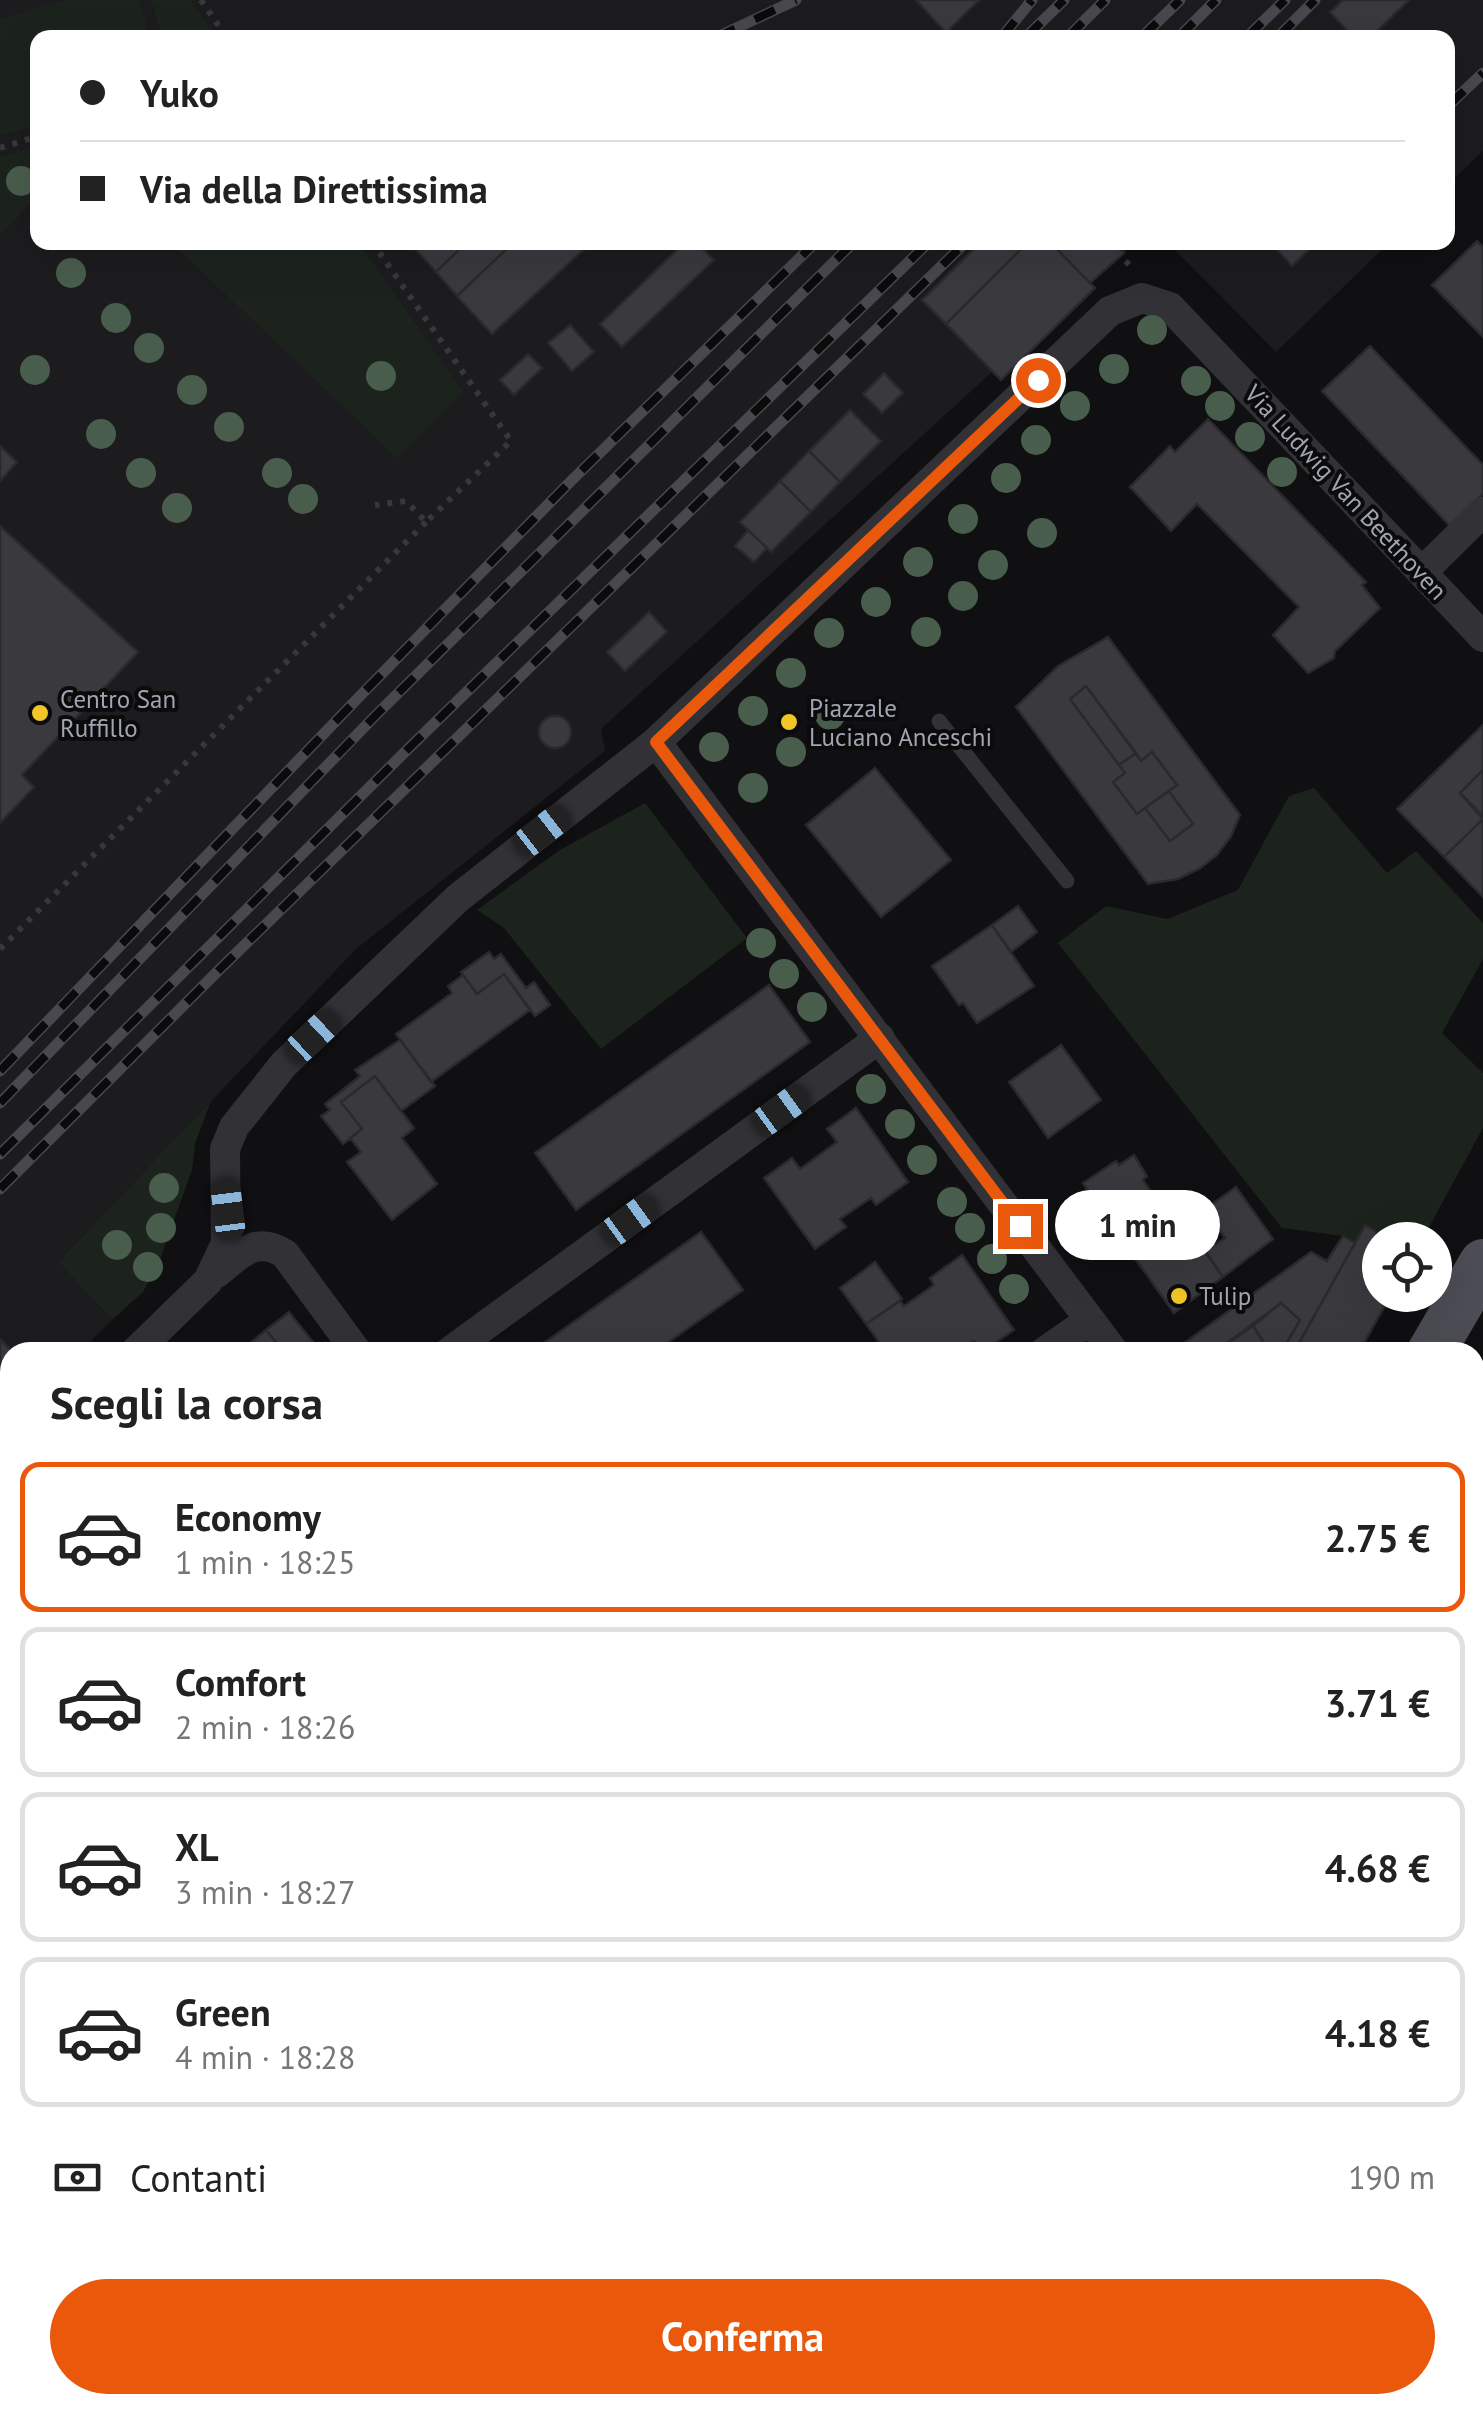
<!DOCTYPE html>
<html lang="it">
<meta charset="utf-8">
<style>
:root{--surface:#fff;--page:#f2f2f2;--text:#222;--muted:#767676;--line:#e0e0e0;--accent:#ea580c}
body{margin:0;font-family:"PT Sans",sans-serif;background:var(--page);color:var(--text);height:100vh;display:flex;flex-direction:column;font-size:38px;white-space:nowrap}
*{box-sizing:border-box;margin:0}
p{font-size:32px;color:var(--muted)}
.icon{flex:none;width:55px;height:55px;fill:none;stroke:currentColor;stroke-width:2;stroke-linecap:round;stroke-linejoin:round}
.map{position:relative;flex:1;overflow:hidden}
.drawer{position:absolute;left:0px;top:1342px;width:1485px;height:1072px;display:flex;flex-direction:column;background:var(--surface);border-radius:30px 30px 0 0;box-shadow:0 10px 40px #0002}
.drawer>*{flex:none}
.top-card{position:absolute;left:30px;top:30px;width:1425px;height:220px;border-radius:20px;box-shadow:0 10px 40px #0002;display:grid;align-content:center;height:220px;padding:0 50px;background:var(--surface)}
.fabs{position:absolute;left:1362px;top:1222px;display:grid;gap:20px}
.fabs a{display:grid;place-items:center;width:90px;height:90px;border-radius:50%;background:var(--surface);box-shadow:0 10px 40px #0002;font-size:50px}
.end{position:absolute;width:45px;height:45px;margin:-22px;border:12px solid #ea580c;background:#fff;box-shadow:0 0 0 5px #fff}
.from{border-radius:50%}
.bubble{position:absolute;height:70px;border-radius:35px;background:var(--surface);box-shadow:0 10px 40px #0002;font-size:32px;font-weight:700;line-height:70px;text-align:center}
.car{position:absolute;width:30px;height:60px;margin:-30px -15px;border-radius:12px;box-shadow:0 0 8px 2px #0007;background:linear-gradient(#222 24%,#8ab4d8 0 40%,#222 0 76%,#8ab4d8 0 86%,#222 0)}
.top-card b{display:flex;align-items:center;gap:35px;height:95px;font-size:38px}
.top-card b+b{border-top:2px solid var(--line)}
.top-card i{width:25px;height:25px;background:var(--text)}
ul{padding:0;list-style:none}
li{display:flex;align-items:center;gap:30px;height:150px;margin:0 20px 15px;padding:0 30px;border:5px solid var(--line);border-radius:20px}
li div{flex:1}
li b{display:block;font-size:38px}
li em{font-style:normal;font-weight:700}
li.on{border-color:var(--accent)}
li>.icon{width:90px;height:90px;stroke-width:1.5}
h2{padding:0 50px;font-size:45px;line-height:120px}
.pay{display:flex;align-items:center;gap:25px;height:110px;padding:0 50px;font-size:38px}
.pay p{margin-inline-start:auto}
.primary-button{display:flex;gap:20px;margin-top:auto;padding:20px 50px}
.primary-button a{flex:1;height:115px;border-radius:60px;background:var(--accent);color:#fff;font-size:40px;font-weight:700;line-height:115px;text-align:center}
.map>svg:first-child{display:block}
.built{fill:#1c1c1e}
.green{fill:#1c231d}
.building{fill:#3a393e;stroke:#2a292d;stroke-width:2.5;fill-rule:evenodd}
.lines{fill:none;stroke-linecap:round;stroke-linejoin:round}
.path{stroke:#37383d;stroke-width:6;stroke-dasharray:5 8;stroke-linecap:butt}
.service{stroke:#313136;stroke-width:15}
.minor{stroke:#313136;stroke-width:30}
.primary{stroke:#4d4d55;stroke-width:48}
.rail-casing{stroke:#48484f;stroke-width:11}
.rail{stroke:#0b0b0c;stroke-width:8;stroke-dasharray:22;stroke-linecap:butt}
.tree{fill:#495d4d}
.route{stroke:#ea580c;stroke-width:12}
.poi-dot{fill:#f0c528;stroke:#0b0b0c;stroke-width:4}
.labels{text-anchor:middle;dominant-baseline:central;stroke-width:8;stroke-linejoin:round;paint-order:stroke}
.street-label{font-size:25px;fill:#a1a4b2;stroke:#0b0b0c}
.poi-label{font-size:25px;fill:#a1a4b2;stroke:#0b0b0c;text-anchor:start}
</style>
<div class="map">
<svg width="1483" height="2413" viewBox="0 0 1483 2413">
<rect width="100%" height="100%" fill="#100f11"/>
<path class="built" d="M0 0H1483V151L1448 185V38H38V242L1135 243 1091 282 1095 288 1001 380 992 372 601 729 605 751 356 949 58 1262 112 1320 80 1352H10V1423L0 1433Z
M1168 243H1389L1276 352Z"/>
<path class="green" d="M66 0H139L150 37 38 38 37 126 0 136V19Z
M151 0H190L216 37H162Z
M37 145V196L0 235V157Z
M172 243H359L463 392 397 458Z
M1314 788 1387 873 1416 851 1483 923V959L1442 1033 1483 1073V1128L1422 1240H1390L1365 1225 1355 1243 1343 1236 1282 1228 1058 943 1106 906 1167 919 1238 890 1289 796Z
M645 803 747 938 601 1049 504 928 477 910 560 850Z
M211 1101 195 1144 192 1170 159 1262 143 1292 112 1320 58 1262Z
M10 1850V1972L0 1959V1858Z"/>
<path class="building" d="M916 0H979L946 33Z
M1343 0H1409L1370 38H1354L1330 12Z
M1477 241 1483 247V337L1432 285Z
M409 242H467L436 272Z
M467 242H514L457 296 436 272Z
M514 242H592L492 334 457 296Z
M685 242H696L714 260 622 347 600 324Z
M981 242H1028L946 324 922 300Z
M1028 242H1050L1095 288 1001 380 946 324Z
M1050 242H1113L1124 253 1090 283Z
M1270 242H1317L1292 266Z
M570 325 594 352 572 371 548 343Z
M1370 346 1483 465V494L1450 526 1322 391Z
M528 354 542 368 514 395 500 380Z
M884 373 903 393 882 413 863 394Z
M850 410 881 441 840 482 809 451Z
M1208 419 1366 582 1362 585 1380 608 1335 651 1334 658 1308 673 1273 635 1299 607 1197 504 1171 531 1130 487 1170 446 1175 452Z
M0 446 17 462 0 481Z
M809 451 840 482 811 512 780 481Z
M780 481 811 512 771 552 740 522Z
M0 526 138 652 22 775 34 787 0 823Z
M748 530 767 548 754 562 735 546Z
M649 612 667 632 625 671 607 652Z
M1108 637 1240 815 1231 836 1217 855 1199 869 1178 879 1148 884 1016 707 1058 666ZM1086 686 1141 761 1152 752 1177 785 1169 791 1193 824 1170 841 1145 808 1137 814 1113 782 1125 773 1070 699Z
M1086 686 1136 753 1119 765 1070 699Z
M539 732a16 16 0 1 1 32 0a16 16 0 1 1-32 0Z
M1483 725V770L1460 793 1483 819 1444 857 1397 809Z
M1152 752 1177 785 1137 814 1113 782 1125 773 1119 765 1136 753 1141 761Z
M875 768 951 860 881 917 806 825Z
M1483 770V816L1460 793Z
M1169 791 1193 824 1170 841 1145 808Z
M1483 819V897L1444 857Z
M1018 906 1037 932 1011 952 992 925Z
M992 925 1034 986 977 1023 963 1003 959 1005 932 966Z
M489 952 494 959 501 954 526 988 534 982 550 1005 535 1016 504 974 477 994 461 972Z
M504 974 530 1010 431 1082 396 1034 452 993 448 986 463 975 477 994Z
M769 985 810 1042 576 1210 535 1153Z
M400 1040 435 1086 401 1111 375 1076 341 1102 362 1129 343 1144 321 1116 330 1110 325 1104 360 1076 355 1070Z
M1061 1045 1101 1100 1048 1138 1009 1082Z
M375 1076 414 1128 402 1138 437 1184 392 1220 347 1162 361 1152 350 1138 362 1129 341 1102Z
M856 1108 908 1182 876 1205 871 1198 840 1219 846 1227 815 1249 764 1178 792 1158 800 1169 837 1142 827 1129Z
M1134 1155 1147 1176 1143 1180 1157 1201 1113 1229 1083 1183 1116 1161 1119 1165Z
M1236 1187 1273 1239 1223 1277 1205 1251 1225 1238 1205 1209Z
M1186 1225 1223 1277 1174 1313 1136 1260Z
M1365 1225 1390 1240H1380V1295H1391L1359 1352H1294Z
M701 1232 743 1290 654 1352H531Z
M1343 1236 1355 1243 1294 1352 1282 1351 1300 1320 1281 1303 1215 1352H1179L1176 1349 1311 1252 1327 1261Z
M962 1255 1014 1330 982 1352 974 1341 958 1352H886L866 1324 900 1301 904 1306 934 1285 930 1278Z
M875 1262 902 1299 866 1324 840 1288Z
M1281 1303 1300 1320 1282 1351 1270 1352 1253 1326Z
M289 1312 321 1352H284L266 1330Z
M1253 1326 1270 1352H1215Z
M266 1330 284 1352H250L254 1349 249 1344Z
M0 1339 13 1352H10L7 1366 10 1374 0 1384Z
M1483 1467V1589L1475 1584V1481Z
M0 1770 10 1783V1804L0 1812Z
M10 1804V1827L0 1835V1812Z
M1478 1958 1483 1961V2069L1475 2064V1962Z
M0 1992 10 2004 0 2016Z
M1483 2006V2032L1475 2026V2018Z
M10 2090V2132L0 2120V2098Z
M0 2213 10 2225V2261L0 2250Z
M1475 2336 1483 2342V2413H1467L1455 2405H1475Z
M0 2342 10 2355V2405H50L43 2413H0Z
M264 2405H351L343 2413H273Z
M383 2405H423L416 2413H376Z
M467 2405H498L509 2413H461Z
M652 2405H713L724 2413H646Z
M1107 2405H1128L1123 2413Z
M1128 2405H1226L1240 2413H1123Z"/>
<g class="lines">
<path class="path" d="M201 0 227 38
M0 148 38 136
M372 242 511 441 426 522 406 501 375 505
M1108 242 1131 267
M0 949 426 522
M0 1846 10 1838
M0 1922 10 1914"/>
<path class="service" d="M939 721 1067 881"/>
<path class="minor" d="M1422 572 1483 512
M656 742 1114 1352
M217 1273C240 1254 256 1235 285 1254L357 1352
M135 1352 208 1281 226 1243 225 1149 234 1127 284 1064 458 898 656 742 1110 311 1142 298 1170 307 1483 637
M449 1352 880 1038
M1044 1352 1090 1320
M0 1486 10 1476
M0 1687 10 1701
M1475 1843 1483 1855
M1475 2122 1483 2127
M1475 2218 1483 2205
M139 2413 148 2405
M1348 2413 1353 2405"/>
<path class="primary" d="M1431 1352 1483 1263
M827 2413 832 2405"/>
<defs>
<path id="rail" d="M715 38 796 0
M1001 38 1032 0
M1025 38 1064 0
M1067 38 1105 0
M1141 38 1180 0
M1178 38 1216 0
M1246 38 1285 0
M1277 38 1315 0
M1448 106 1483 73
M0 1071 359 697 571 481 816 242
M0 1103 376 715 854 242
M0 1154 409 748 929 242
M0 1189 220 969 966 242"/>
</defs>
<use href="#rail" class="rail-casing"/>
<use href="#rail" class="rail"/>
</g>
<g class="tree">
<circle cx="21" cy="181" r="15"/>
<circle cx="71" cy="273" r="15"/>
<circle cx="116" cy="318" r="15"/>
<circle cx="1152" cy="330" r="15"/>
<circle cx="149" cy="348" r="15"/>
<circle cx="1114" cy="369" r="15"/>
<circle cx="35" cy="370" r="15"/>
<circle cx="381" cy="376" r="15"/>
<circle cx="1196" cy="381" r="15"/>
<circle cx="192" cy="390" r="15"/>
<circle cx="1075" cy="406" r="15"/>
<circle cx="1220" cy="406" r="15"/>
<circle cx="229" cy="427" r="15"/>
<circle cx="101" cy="434" r="15"/>
<circle cx="1250" cy="437" r="15"/>
<circle cx="1036" cy="440" r="15"/>
<circle cx="1282" cy="472" r="15"/>
<circle cx="141" cy="473" r="15"/>
<circle cx="277" cy="473" r="15"/>
<circle cx="1006" cy="478" r="15"/>
<circle cx="303" cy="499" r="15"/>
<circle cx="177" cy="508" r="15"/>
<circle cx="963" cy="519" r="15"/>
<circle cx="1042" cy="533" r="15"/>
<circle cx="918" cy="562" r="15"/>
<circle cx="993" cy="565" r="15"/>
<circle cx="963" cy="596" r="15"/>
<circle cx="876" cy="602" r="15"/>
<circle cx="926" cy="632" r="15"/>
<circle cx="829" cy="633" r="15"/>
<circle cx="791" cy="673" r="15"/>
<circle cx="753" cy="711" r="15"/>
<circle cx="830" cy="715" r="15"/>
<circle cx="714" cy="747" r="15"/>
<circle cx="791" cy="752" r="15"/>
<circle cx="753" cy="788" r="15"/>
<circle cx="761" cy="943" r="15"/>
<circle cx="784" cy="974" r="15"/>
<circle cx="812" cy="1007" r="15"/>
<circle cx="871" cy="1089" r="15"/>
<circle cx="900" cy="1124" r="15"/>
<circle cx="922" cy="1160" r="15"/>
<circle cx="164" cy="1188" r="15"/>
<circle cx="952" cy="1202" r="15"/>
<circle cx="161" cy="1228" r="15"/>
<circle cx="970" cy="1228" r="15"/>
<circle cx="117" cy="1245" r="15"/>
<circle cx="992" cy="1259" r="15"/>
<circle cx="148" cy="1267" r="15"/>
<circle cx="1014" cy="1289" r="15"/>
</g>
<g class="lines">
<path class="route" d="M1020 1226 656 742 1038 380"/>
</g>
<g class="poi-dot">
<circle cx="40" cy="713" r="10"/>
<circle cx="789" cy="722" r="10"/>
<circle cx="1179" cy="1296" r="10"/>
</g>
<g class="labels">
<g class="street-label">
<text transform="translate(1346 492) rotate(47)">Via Ludwig Van Beethoven</text>
</g>
<g class="poi-label">
<text x="60" y="699">Centro San<tspan x="60" dy="29">Ruffillo</tspan></text>
<text x="809" y="708">Piazzale<tspan x="809" dy="29">Luciano Anceschi</tspan></text>
<text x="1199" y="1296">Tulip</text>
</g>
</g>
</svg>
<div class="fabs">
<a><svg class="icon" aria-label="locate" viewBox="0 0 24 24"><circle cx="12" cy="12" r="6"/><path d="M12 2v4M12 18v4M2 12h4M18 12h4"/></svg></a>
</div>
<i class="end from" style="left:1038px;top:380px"></i>
<i class="end" style="left:1020px;top:1226px"></i>
<div class="bubble" style="left:1055px;top:1190px;width:165px">1 min</div>
<i class="car" style="left:542px;top:831px;rotate:52deg"></i>
<i class="car" style="left:313px;top:1036px;rotate:47deg"></i>
<i class="car" style="left:781px;top:1110px;rotate:54deg"></i>
<i class="car" style="left:228px;top:1209px;rotate:353deg"></i>
<i class="car" style="left:630px;top:1220px;rotate:54deg"></i>
<div class="top-card">
<b><i class="from"></i>Yuko</b>
<b><i></i>Via della Direttissima</b>
</div>
<section class="drawer">
<h2>Scegli la corsa</h2>
<ul>
<li class="on"><svg class="icon" aria-label="car" viewBox="0 0 24 24"><path d="M5 17H2v-5l4-1 3-4h7l3 4 3 1v5h-3M9 17h6M6 11h13"/><circle cx="7" cy="17" r="2"/><circle cx="17" cy="17" r="2"/></svg><div><b>Economy</b><p>1 min · 18:25</p></div><em>2.75 €</em></li>
<li><svg class="icon" aria-label="car" viewBox="0 0 24 24"><path d="M5 17H2v-5l4-1 3-4h7l3 4 3 1v5h-3M9 17h6M6 11h13"/><circle cx="7" cy="17" r="2"/><circle cx="17" cy="17" r="2"/></svg><div><b>Comfort</b><p>2 min · 18:26</p></div><em>3.71 €</em></li>
<li><svg class="icon" aria-label="car" viewBox="0 0 24 24"><path d="M5 17H2v-5l4-1 3-4h7l3 4 3 1v5h-3M9 17h6M6 11h13"/><circle cx="7" cy="17" r="2"/><circle cx="17" cy="17" r="2"/></svg><div><b>XL</b><p>3 min · 18:27</p></div><em>4.68 €</em></li>
<li><svg class="icon" aria-label="car" viewBox="0 0 24 24"><path d="M5 17H2v-5l4-1 3-4h7l3 4 3 1v5h-3M9 17h6M6 11h13"/><circle cx="7" cy="17" r="2"/><circle cx="17" cy="17" r="2"/></svg><div><b>Green</b><p>4 min · 18:28</p></div><em>4.18 €</em></li>
</ul>
<div class="pay"><svg class="icon" aria-label="cash" viewBox="0 0 24 24"><path d="M3 7h18v10H3z"/><circle cx="12" cy="12" r="2"/></svg>Contanti<p>190 m</p></div>
<div class="primary-button"><a>Conferma</a></div>
</section>
</div>
